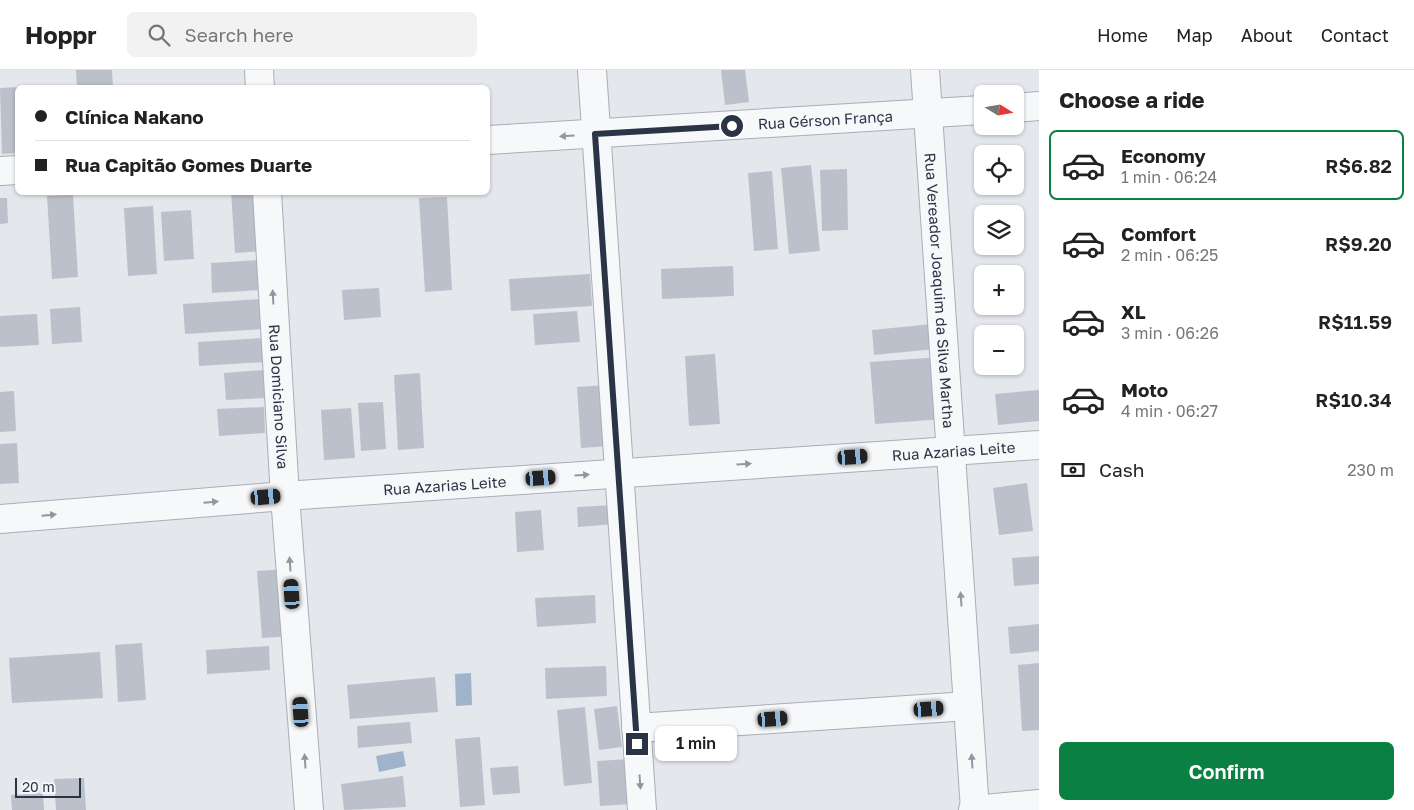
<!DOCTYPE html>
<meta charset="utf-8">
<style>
:root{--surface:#fff;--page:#f2f2f2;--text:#222;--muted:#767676;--line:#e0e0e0;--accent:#0b8043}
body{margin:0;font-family:"Golos Text",sans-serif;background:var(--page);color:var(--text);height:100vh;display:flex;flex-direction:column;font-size:19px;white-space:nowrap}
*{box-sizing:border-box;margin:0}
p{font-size:16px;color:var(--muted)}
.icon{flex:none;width:28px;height:28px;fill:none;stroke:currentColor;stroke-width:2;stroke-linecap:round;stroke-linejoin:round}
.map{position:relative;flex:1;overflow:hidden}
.drawer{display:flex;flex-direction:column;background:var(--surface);width:375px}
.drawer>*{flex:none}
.banner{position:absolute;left:15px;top:15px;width:475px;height:110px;border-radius:8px;box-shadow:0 1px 4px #0004;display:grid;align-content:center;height:110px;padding:0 20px;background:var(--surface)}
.needle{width:32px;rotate:101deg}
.fabs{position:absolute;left:974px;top:15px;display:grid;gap:10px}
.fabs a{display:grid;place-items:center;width:50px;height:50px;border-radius:8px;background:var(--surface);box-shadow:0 1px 4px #0004;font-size:25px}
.scale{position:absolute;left:15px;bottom:12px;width:66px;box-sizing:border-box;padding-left:5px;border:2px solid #2b3445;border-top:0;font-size:14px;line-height:18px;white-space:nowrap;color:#2b3445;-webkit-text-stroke:4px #f4f6f9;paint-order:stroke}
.end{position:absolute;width:22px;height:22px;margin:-11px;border:6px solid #2b3445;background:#fff;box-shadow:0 0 0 2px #fff}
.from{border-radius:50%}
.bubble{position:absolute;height:35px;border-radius:8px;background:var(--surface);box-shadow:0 1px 4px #0004;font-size:16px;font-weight:600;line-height:35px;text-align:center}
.car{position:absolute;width:15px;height:30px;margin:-15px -8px;border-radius:6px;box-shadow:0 0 4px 1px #0007;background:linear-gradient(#222 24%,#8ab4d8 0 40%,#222 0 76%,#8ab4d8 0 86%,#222 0)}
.banner b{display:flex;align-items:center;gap:18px;height:48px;font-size:19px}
.banner b+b{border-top:1px solid var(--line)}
.banner i{width:12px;height:12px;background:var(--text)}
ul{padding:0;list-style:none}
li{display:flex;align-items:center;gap:15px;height:70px;margin:0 10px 8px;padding:0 10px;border:2px solid transparent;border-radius:8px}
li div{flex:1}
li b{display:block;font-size:19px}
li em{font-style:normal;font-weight:600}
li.active{border-color:var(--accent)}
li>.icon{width:45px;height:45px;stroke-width:1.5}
h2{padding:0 20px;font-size:22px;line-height:60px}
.pay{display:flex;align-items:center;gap:12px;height:55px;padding:0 20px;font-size:19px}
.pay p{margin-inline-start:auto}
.cta{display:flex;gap:10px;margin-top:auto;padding:10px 20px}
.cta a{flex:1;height:58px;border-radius:8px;background:var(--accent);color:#fff;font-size:20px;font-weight:600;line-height:58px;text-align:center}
header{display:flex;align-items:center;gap:30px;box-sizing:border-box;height:70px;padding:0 25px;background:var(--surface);border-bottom:1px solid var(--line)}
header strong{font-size:24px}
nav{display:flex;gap:28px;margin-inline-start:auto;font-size:18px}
.search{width:350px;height:45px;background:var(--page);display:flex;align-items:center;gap:12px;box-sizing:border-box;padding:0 18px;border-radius:8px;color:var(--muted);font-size:19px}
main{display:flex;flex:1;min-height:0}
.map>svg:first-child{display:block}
.water{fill:#9fb4cc}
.building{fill:#bbc0ca}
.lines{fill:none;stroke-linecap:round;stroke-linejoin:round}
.minor-casing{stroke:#a9aeb7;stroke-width:30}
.minor{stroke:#f7f8fa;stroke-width:28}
.oneway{fill:#9196a0}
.route{stroke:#2b3445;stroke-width:6}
.labels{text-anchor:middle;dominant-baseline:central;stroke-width:4.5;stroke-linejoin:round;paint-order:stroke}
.street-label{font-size:15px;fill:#2b3445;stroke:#f4f6f9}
</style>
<header>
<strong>Hoppr</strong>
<div class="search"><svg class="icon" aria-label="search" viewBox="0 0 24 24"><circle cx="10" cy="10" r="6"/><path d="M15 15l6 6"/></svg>Search here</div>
<nav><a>Home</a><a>Map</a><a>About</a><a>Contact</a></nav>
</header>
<main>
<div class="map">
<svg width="1039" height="740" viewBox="0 0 1039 740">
<rect width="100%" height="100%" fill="#e4e7ec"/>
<path class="water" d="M471 603 472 635 456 636 455 604Z
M403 681 406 696 379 702 376 686Z"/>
<path class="building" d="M76 0H112L113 18H77Z
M721 0H745L749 32 725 35Z
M18 17V83L2 84 0 18Z
M811 95 820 181 789 184 781 98Z
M847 99 848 160 822 161 820 100Z
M772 101 778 179 754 181 748 103Z
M231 122H260L263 181 235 183Z
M73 125 78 207 52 209 47 126Z
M447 127 452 220 425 222 419 128Z
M0 128H7L8 153 0 154Z
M153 136 157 204 128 206 124 138Z
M191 140 194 189 164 191 161 142Z
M260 190 261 220 212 223 211 193Z
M733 196 734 226 662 229 661 199Z
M590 204 592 236 511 241 509 209Z
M379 218 381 247 344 250 342 220Z
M261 229 262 259 185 264 183 234Z
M80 237 82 272 52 274 50 239Z
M577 241 580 272 535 275 533 244Z
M37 244 39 275 0 277V246Z
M932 254 935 279 874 285 872 260Z
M264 268 266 292 199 296 198 272Z
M715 284 720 354 689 356 685 286Z
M941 287 945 349 875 354 870 292Z
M264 300 266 328 226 330 224 303Z
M420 303 424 378 398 380 394 305Z
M607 315 610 376 581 378 577 317Z
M1039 320V351L998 355 995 324Z
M14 321 16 361 0 362V322Z
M383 332 386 379 361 381 358 333Z
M264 337 265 363 219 366 217 339Z
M351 338 355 388 324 390 321 340Z
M17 373 19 413 0 414V374Z
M1027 413 1033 461 999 465 993 418Z
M614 435 616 454 578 457 577 437Z
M541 440 544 480 517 482 515 442Z
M1039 486V514L1014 516 1012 488Z
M288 499 292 566 262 568 257 501Z
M595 525 596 553 537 557 535 528Z
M1039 554V581L1010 584 1008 557Z
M142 573 146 630 118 632 115 575Z
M269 576 270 600 207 604 206 580Z
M100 582 103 628 12 633 9 588Z
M1039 593V660L1022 661 1018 595Z
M606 596 607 626 546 629 545 598Z
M435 607 438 642 350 649 347 615Z
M617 636 622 677 599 680 594 639Z
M585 637 592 713 564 716 557 640Z
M410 652 412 673 358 678 357 656Z
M480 667 485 735 460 737 455 669Z
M629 689 632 734 600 736 597 691Z
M518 696 520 723 493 725 490 698Z
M403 706 406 737 344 740 341 714Z
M84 708 86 740H56L54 709Z
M43 723 44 740H12L11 725Z"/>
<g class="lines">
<defs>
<g id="minor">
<path d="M259 0 260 18"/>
<path d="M592 0 642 740"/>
<path id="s1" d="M925 0 975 740"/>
<path d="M1015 38 1039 36"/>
<path id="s2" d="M488 70 982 40"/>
<path d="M0 101 18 100"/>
<path id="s3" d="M267 122 285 426 309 740"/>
<path id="s4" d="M0 449 285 426 1039 375"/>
<path d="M636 658 968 636"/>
<path d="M973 740 1039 734"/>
</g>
</defs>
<use href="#minor" class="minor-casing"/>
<use href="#minor" class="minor"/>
</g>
<defs><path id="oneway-solid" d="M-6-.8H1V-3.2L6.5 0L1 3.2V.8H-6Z" transform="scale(1.25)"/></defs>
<g class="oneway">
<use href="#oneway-solid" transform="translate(567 66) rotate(177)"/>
<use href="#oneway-solid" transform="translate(273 227) rotate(-93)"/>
<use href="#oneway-solid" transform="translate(744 394) rotate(-4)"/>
<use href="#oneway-solid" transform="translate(582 405) rotate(-4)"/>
<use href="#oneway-solid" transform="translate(211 432) rotate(-5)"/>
<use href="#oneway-solid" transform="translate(49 445) rotate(-5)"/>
<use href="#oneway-solid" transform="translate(290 494) rotate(-94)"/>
<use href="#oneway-solid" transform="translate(961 529) rotate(-94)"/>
<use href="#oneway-solid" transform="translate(305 691) rotate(-94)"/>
<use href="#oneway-solid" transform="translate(972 691) rotate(-94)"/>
<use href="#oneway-solid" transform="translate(640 712) rotate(86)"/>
</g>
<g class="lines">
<path class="route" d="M637 674 595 64 732 56"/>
</g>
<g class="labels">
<g class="street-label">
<text stroke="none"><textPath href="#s2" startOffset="338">Rua Gérson França</textPath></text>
<text stroke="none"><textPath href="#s1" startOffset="221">Rua Vereador Joaquim da Silva Martha</textPath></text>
<text stroke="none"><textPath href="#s3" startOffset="205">Rua Domiciano Silva</textPath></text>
<text stroke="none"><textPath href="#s4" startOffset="956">Rua Azarias Leite</textPath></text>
<text stroke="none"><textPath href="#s4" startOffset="446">Rua Azarias Leite</textPath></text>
</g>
</g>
</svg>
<div class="fabs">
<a><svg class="needle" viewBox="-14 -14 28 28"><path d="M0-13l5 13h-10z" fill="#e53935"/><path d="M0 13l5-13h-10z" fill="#767676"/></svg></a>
<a><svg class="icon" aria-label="locate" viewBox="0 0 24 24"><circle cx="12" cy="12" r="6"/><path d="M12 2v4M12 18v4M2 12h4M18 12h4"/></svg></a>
<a><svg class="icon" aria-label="layers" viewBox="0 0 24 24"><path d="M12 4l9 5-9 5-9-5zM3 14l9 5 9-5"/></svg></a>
<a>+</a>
<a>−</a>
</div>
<div class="scale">20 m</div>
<i class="end from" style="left:732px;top:56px"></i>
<i class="end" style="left:637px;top:674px"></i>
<div class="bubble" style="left:655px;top:656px;width:82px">1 min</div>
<i class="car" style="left:853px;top:387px;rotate:86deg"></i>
<i class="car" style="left:541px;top:408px;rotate:86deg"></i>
<i class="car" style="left:266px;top:427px;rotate:85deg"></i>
<i class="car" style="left:292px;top:524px;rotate:356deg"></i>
<i class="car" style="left:929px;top:639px;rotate:86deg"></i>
<i class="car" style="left:301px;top:642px;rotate:356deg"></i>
<i class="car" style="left:773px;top:649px;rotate:86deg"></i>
<div class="banner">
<b><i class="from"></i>Clínica Nakano</b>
<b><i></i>Rua Capitão Gomes Duarte</b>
</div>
</div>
<section class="drawer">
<h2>Choose a ride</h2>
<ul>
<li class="active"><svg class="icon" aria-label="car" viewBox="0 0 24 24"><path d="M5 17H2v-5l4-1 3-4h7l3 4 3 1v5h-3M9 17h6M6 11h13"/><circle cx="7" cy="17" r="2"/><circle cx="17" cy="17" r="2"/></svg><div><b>Economy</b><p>1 min · 06:24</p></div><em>R$6.82</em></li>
<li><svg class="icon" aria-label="car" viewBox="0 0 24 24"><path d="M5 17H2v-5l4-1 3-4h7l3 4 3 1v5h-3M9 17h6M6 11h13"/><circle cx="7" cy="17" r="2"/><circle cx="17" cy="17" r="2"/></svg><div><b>Comfort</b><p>2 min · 06:25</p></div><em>R$9.20</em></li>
<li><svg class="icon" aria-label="car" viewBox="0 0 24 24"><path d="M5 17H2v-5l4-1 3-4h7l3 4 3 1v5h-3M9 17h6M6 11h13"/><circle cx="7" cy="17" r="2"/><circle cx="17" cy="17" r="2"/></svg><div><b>XL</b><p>3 min · 06:26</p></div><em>R$11.59</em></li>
<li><svg class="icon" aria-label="car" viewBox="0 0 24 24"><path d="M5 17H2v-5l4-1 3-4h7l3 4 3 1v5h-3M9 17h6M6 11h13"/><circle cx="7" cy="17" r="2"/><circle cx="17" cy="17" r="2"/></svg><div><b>Moto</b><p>4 min · 06:27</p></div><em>R$10.34</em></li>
</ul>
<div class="pay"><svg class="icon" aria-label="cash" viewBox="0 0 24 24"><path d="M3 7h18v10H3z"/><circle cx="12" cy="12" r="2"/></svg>Cash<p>230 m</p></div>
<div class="cta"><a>Confirm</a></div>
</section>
</main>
